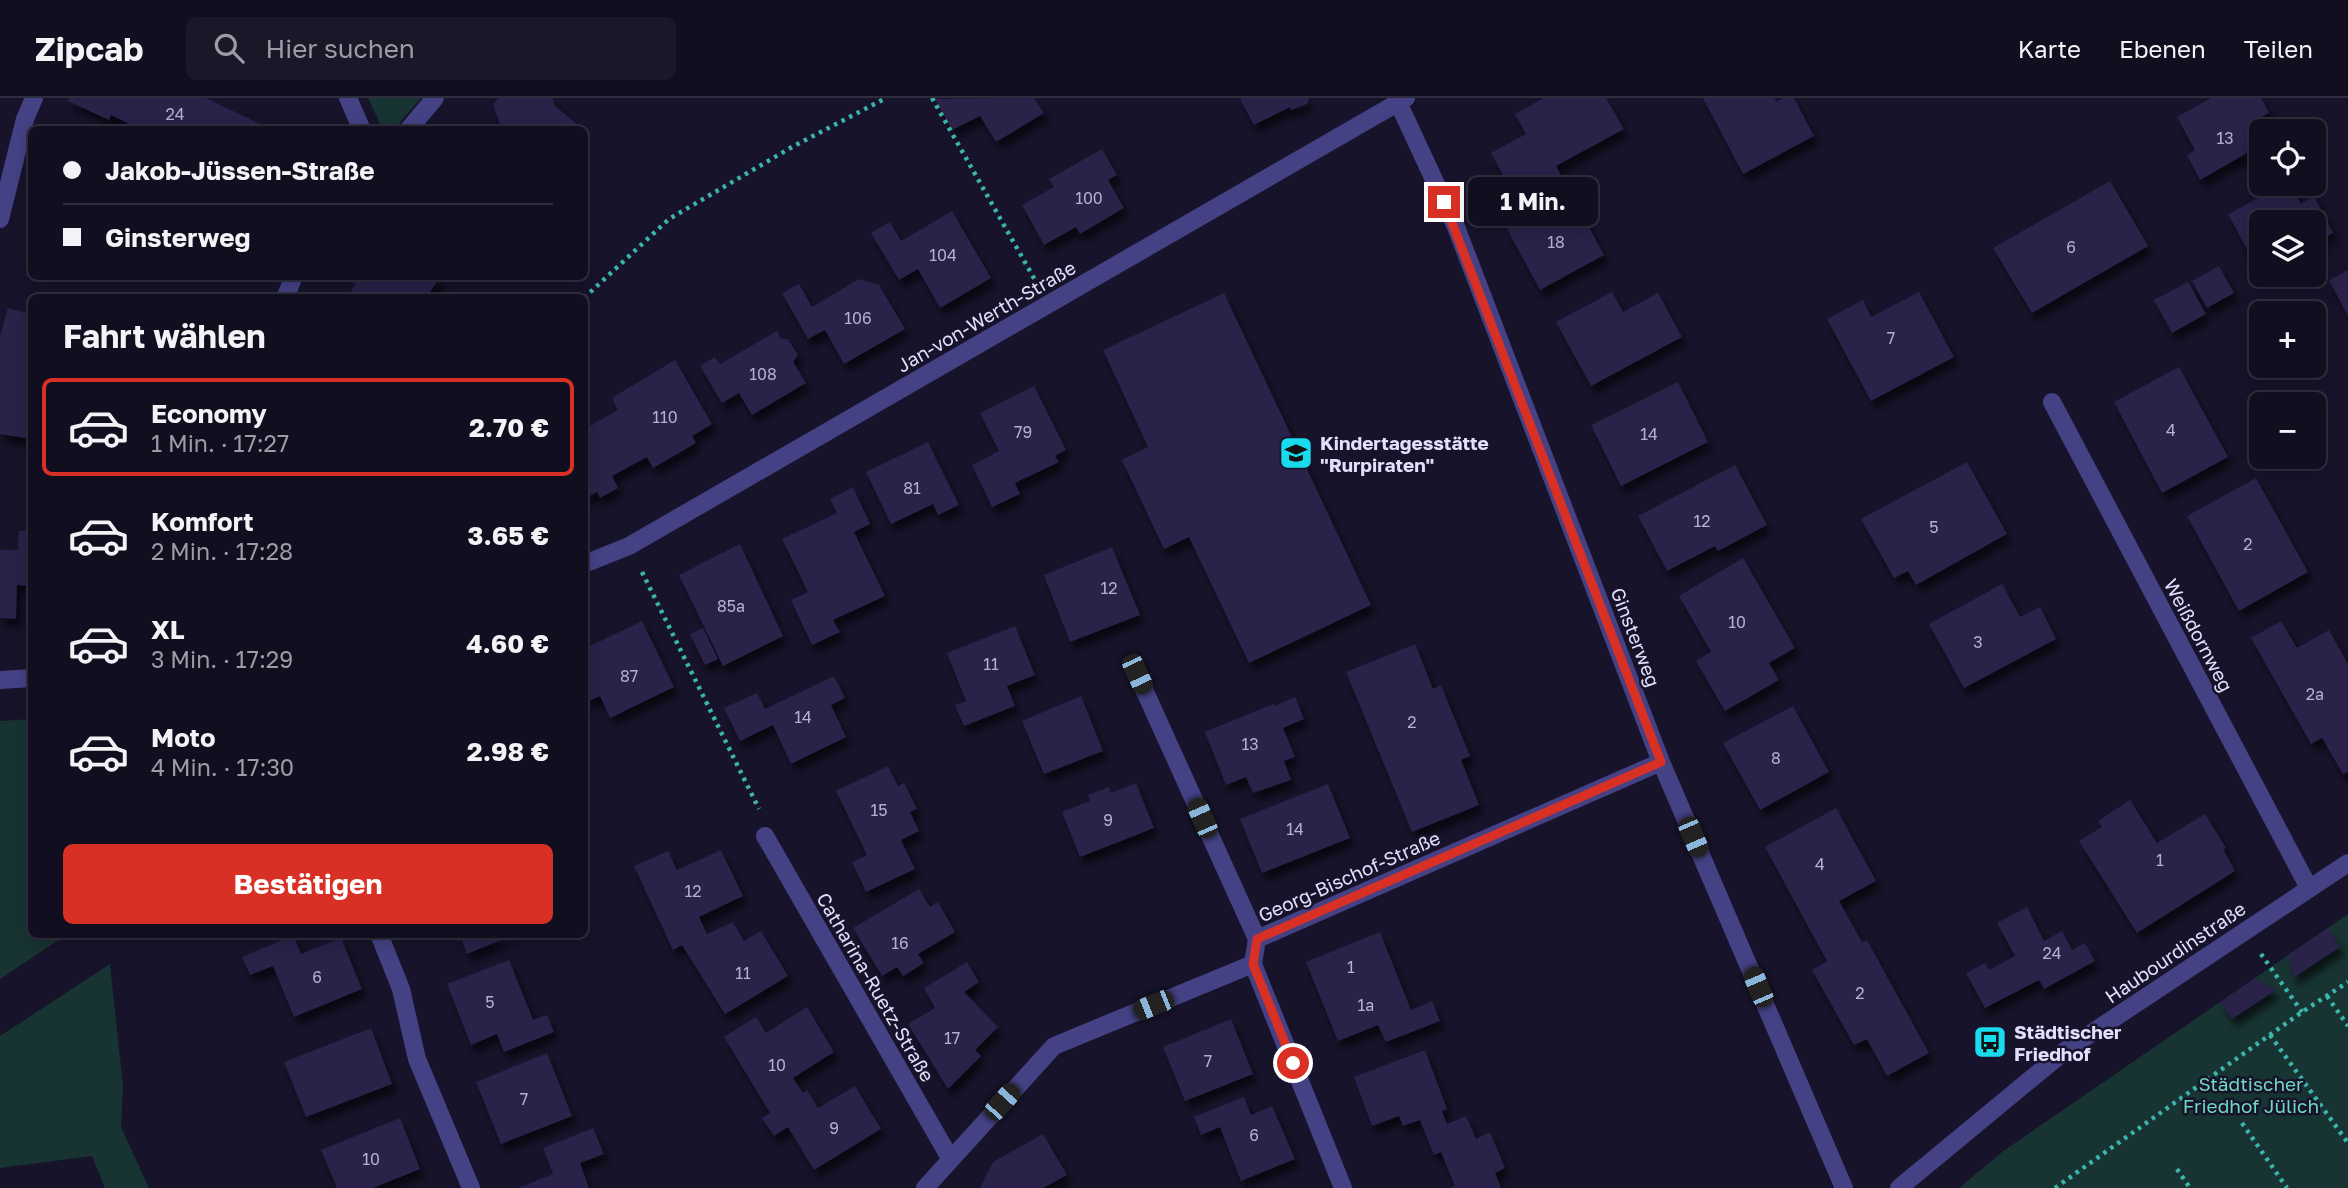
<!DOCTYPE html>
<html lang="de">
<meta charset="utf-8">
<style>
:root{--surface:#110e20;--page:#1a1729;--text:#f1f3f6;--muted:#9c9ca5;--line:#302e3e;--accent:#d93025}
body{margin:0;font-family:"Golos Text",sans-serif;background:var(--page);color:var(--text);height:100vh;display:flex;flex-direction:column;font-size:26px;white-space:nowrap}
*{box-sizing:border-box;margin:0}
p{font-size:23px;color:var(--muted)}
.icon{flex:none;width:38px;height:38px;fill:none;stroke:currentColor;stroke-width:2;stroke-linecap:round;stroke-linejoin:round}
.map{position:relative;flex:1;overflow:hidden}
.drawer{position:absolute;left:28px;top:196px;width:560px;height:644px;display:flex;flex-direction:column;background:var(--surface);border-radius:10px;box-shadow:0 4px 18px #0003,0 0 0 2px var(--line)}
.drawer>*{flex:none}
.hud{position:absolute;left:28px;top:28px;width:560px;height:154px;border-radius:10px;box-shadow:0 4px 18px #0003,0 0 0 2px var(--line);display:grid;align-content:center;height:154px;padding:0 35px;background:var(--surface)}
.controls{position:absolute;left:2249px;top:21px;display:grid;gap:14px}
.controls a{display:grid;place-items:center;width:77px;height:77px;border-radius:10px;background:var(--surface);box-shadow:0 4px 18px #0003,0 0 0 2px var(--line);font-size:35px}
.end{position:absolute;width:32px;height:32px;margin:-16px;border:9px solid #d93025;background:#fff;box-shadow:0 0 0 4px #fff}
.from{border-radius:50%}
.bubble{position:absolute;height:49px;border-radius:10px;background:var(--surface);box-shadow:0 4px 18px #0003,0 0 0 2px var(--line);font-size:23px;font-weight:700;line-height:49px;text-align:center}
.car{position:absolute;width:21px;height:42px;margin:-21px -10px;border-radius:9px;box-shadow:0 0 5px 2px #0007;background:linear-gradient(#222 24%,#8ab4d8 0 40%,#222 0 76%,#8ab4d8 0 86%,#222 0)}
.hud b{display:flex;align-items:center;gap:24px;height:66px;font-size:26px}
.hud b+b{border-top:2px solid var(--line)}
.hud i{width:18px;height:18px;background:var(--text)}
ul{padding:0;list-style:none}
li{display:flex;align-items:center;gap:21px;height:98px;margin:0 14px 10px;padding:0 21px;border:4px solid transparent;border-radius:10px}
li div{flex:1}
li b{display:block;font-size:26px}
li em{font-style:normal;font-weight:700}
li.current{border-color:var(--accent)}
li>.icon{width:63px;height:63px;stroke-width:1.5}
h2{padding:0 35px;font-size:32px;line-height:84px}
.button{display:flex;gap:14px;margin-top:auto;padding:14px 35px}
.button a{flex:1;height:80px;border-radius:10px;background:var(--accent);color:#fff;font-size:28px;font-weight:700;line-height:80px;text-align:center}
header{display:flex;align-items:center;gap:42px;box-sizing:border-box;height:98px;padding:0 35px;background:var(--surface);border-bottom:2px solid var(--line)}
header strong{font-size:33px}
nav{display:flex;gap:38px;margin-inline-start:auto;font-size:24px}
.search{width:490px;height:63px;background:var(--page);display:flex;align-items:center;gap:18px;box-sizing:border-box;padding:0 24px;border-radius:10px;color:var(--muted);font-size:26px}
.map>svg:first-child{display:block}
.green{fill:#173432}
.building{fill:#29214a;filter:url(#shadow)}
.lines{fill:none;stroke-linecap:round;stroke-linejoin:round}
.path{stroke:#3bb4ac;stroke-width:4.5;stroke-dasharray:3.5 5;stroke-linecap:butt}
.minor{stroke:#444285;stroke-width:18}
.route{stroke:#d93025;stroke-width:9}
.labels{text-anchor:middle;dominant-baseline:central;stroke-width:5;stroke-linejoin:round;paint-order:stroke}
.number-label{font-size:16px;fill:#b4b0d0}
.street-label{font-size:19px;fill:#e2dffd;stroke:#17132a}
.poi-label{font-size:19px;font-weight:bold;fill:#e2dffd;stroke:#17132a;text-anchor:start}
.park-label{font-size:19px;fill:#6fd9bd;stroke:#17132a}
</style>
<header>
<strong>Zipcab</strong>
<div class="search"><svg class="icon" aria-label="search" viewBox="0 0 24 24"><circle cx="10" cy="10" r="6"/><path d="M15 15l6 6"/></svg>Hier suchen</div>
<nav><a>Karte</a><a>Ebenen</a><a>Teilen</a></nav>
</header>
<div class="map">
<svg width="2348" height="1090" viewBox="0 0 2348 1090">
<defs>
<filter id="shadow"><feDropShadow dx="4.5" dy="8" stdDeviation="3.5" flood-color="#0009"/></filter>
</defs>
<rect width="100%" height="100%" fill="#17132a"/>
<path class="green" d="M368 0H421L394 31 383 32Z
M31 621 32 836 66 837 0 881V623Z
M2348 816V1090H1959L2002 1054Z
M110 866 123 988 121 1029 149 1090H105L92 1058 0 1070V938Z"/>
<path class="building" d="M69 0H206L262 27 260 32H142L111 17 109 22 68 3Z
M498 0H553L554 7 584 32H502L493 7Z
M1034 0 1044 15 996 44 980 18 952 32 935 1Z
M1243 0H1309L1307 6 1291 12 1290 9 1254 27 1240 1Z
M1544 0H1606L1624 31 1556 68 1604 157 1540 192 1507 131 1527 121 1491 55 1526 36 1515 16Z
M1703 0H1775L1776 4 1783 0H1794L1814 38 1743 76Z
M2211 0H2261L2269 15 2258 21 2265 33H2261V47L2200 82 2187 57 2195 52 2177 19Z
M1102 51 1117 77 1108 82 1124 110 1080 136 1076 129 1044 147 1022 107 1054 89 1049 81Z
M2110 83 2148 148 2032 215 1993 150Z
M2285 86H2291L2301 106 2314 98 2333 135 2314 146V124H2261V163L2255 166 2228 116Z
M952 113 991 180 940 210 918 171 899 182 871 135 890 124 901 143Z
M2219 168 2234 195 2207 210 2192 183Z
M2348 172V218L2329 182Z
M356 178H441L426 200H346L356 186 352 184Z
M859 181 879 187 905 231 844 266 825 232 808 241 782 195 799 186 812 209Z
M2188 184 2206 216 2172 235 2154 202Z
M1612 194 1623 214 1658 195 1682 239 1591 288 1556 224Z
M1919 194 1954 259 1871 303 1827 221 1863 202 1871 219Z
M1224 195 1371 507 1249 565 1189 439 1164 451 1122 362 1148 349 1103 252Z
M8 210 32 216V341L0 336V238Z
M777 233 781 241H788L798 257 793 264 806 285 752 317 739 295 722 305 700 268 715 259 720 266Z
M675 262 712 326 692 338 696 345 653 370 647 359 612 378 618 390 600 400 597 394 584 401V331L618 312 612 300Z
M2179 269 2228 359 2162 395 2114 304Z
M1678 284 1708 344 1621 388 1591 327Z
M1034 288 1066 352 1055 358 1059 364 1015 385 1020 396 992 409 972 367 999 353 980 315Z
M928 344 959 407 938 417 933 406 891 426 866 374Z
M1967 364 2007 436 1916 487 1908 473 1894 480 1861 421Z
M1735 367 1767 427 1718 453 1715 448 1667 473 1638 418Z
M2256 380 2308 474 2239 513 2187 418Z
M853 389 870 426 854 434 885 498 833 522 840 534 812 547 791 502 808 494 782 441 837 415 830 401Z
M19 433H32V488L17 487 16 521 0 520V452H18Z
M740 446 783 538 723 568 679 477Z
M1112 449 1140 517 1070 544 1044 477Z
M1743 460 1795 550 1769 565 1779 582 1725 613 1696 563 1711 554 1679 498Z
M2002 486 2020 519 2040 509 2056 541 1964 590 1929 526Z
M642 523 674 589 610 620 600 598 584 605V551Z
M2281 523 2297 550 2329 532 2348 566V674L2343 676 2322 640 2311 646 2251 540Z
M1015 528 1035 577 1007 588 1015 608 964 628 955 607 966 603 947 555Z
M703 530 718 561 705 567 690 536Z
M1415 546 1433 591 1441 587 1470 658 1461 662 1479 707 1412 734 1346 574Z
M834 578 845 600 831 607 846 639 791 666 773 627 740 643 724 610 757 595 765 611Z
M1081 598 1103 653 1044 676 1022 623Z
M1295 599 1304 621 1283 630 1295 659 1284 663 1291 682 1253 695 1246 679 1226 687 1205 634 1273 606 1275 608Z
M1793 608 1829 674 1760 712 1723 645Z
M888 668 898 688 904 685 917 711 910 714 919 733 901 742 915 771 866 794 852 764 867 757 836 693Z
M1136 685 1154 730 1080 759 1062 714 1090 703 1088 697 1109 689 1111 695Z
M1328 686 1350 740 1262 775 1240 721Z
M2130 702 2157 745 2205 716 2226 750 2223 751 2235 773 2137 835 2079 743 2102 729 2098 723Z
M1836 710 1876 783 1839 803 1862 844 1867 842 1929 955 1887 978 1867 941 1854 947 1812 872 1827 863 1765 749Z
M721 752 743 798 699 819 707 836 733 824 744 843 761 833 788 878 725 916 682 847 673 852 634 768 668 753 677 772Z
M919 791 930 809 938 804 955 834 918 856 924 865 903 878 897 869 882 878 853 830Z
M2027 809 2044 843 2062 833 2072 852 2085 845 2095 863 2044 891 2039 882 1985 910 1966 875 1985 865 1989 872 2015 858 1997 825Z
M2328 830 2340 849 2293 880 2289 856Z
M1380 834 1411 912 1432 903 1440 923 1386 944 1378 927 1338 943 1306 864Z
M290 836H293L301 856 341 840 362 891 294 919 273 868 250 877 242 859 291 838Z
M460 837H513L467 856Z
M509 862 533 922 547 917 554 934 504 954 497 936 471 947 447 886Z
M967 864 979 884 964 894 998 929 975 952 981 958 948 991 908 926 935 910 924 890Z
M2255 880 2276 892 2232 921 2220 904Z
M807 909 834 954 793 980 803 995 807 992 818 1010 855 988 881 1031 814 1072 788 1029 774 1038 762 1020 770 1015 724 939 756 919 766 935Z
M1231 921 1253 976 1185 1003 1163 949Z
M371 930 392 986 306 1019 284 964Z
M1425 952 1447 1011 1442 1013 1447 1026 1466 1018 1476 1041 1490 1034 1505 1070 1495 1075 1501 1090H1450L1455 1088 1441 1054 1434 1057 1420 1022 1403 1028 1399 1018 1372 1028 1354 979Z
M547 955 572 1018 501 1046 476 984Z
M1244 999 1251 1017 1272 1008 1295 1061 1241 1083 1220 1029 1201 1037 1194 1019Z
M400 1020 420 1071 373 1090H337L321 1052Z
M593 1030 604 1056 580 1065 589 1090H518L553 1076 543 1050Z
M1043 1036 1067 1077 1043 1090H980L993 1064Z"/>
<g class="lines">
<path class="path" d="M932 0 1035 182
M584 200 669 121 792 49 886 0
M642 474 759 711
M2261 856 2302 914
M2327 898 2348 928
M2270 937 2348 1045
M2242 1025 2287 1090
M2177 1071 2190 1090
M2055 1090 2302 914 2348 884"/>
<path class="minor" d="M348 0 362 32
M1396 0 1456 129 1661 664 1844 1090
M408 32 435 0
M0 121 25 21 34 0
M285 200 294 178
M2052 304 2309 790
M584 466 629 448 1406 0
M1137 576 1257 841
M0 582 32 580
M765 738 950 1060
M379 836 401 891 417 961 471 1090
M1253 866 1343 1090
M925 1090 1054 948 1253 866 1257 841 1661 664
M1899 1090 2066 952 2348 765"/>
</g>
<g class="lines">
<path class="route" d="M1293 965 1253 866 1257 841 1661 664 1444 104"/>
</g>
<defs>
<symbol id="school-square" viewBox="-11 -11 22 22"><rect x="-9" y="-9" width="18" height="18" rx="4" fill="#1adaed" stroke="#17132a"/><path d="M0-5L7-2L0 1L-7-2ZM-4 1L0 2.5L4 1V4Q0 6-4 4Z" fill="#111"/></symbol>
<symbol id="bus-square" viewBox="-11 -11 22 22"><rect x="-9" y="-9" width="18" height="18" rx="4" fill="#1adaed" stroke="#17132a"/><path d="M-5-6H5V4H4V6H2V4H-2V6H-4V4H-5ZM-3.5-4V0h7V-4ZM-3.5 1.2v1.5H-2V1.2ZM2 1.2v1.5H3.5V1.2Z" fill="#111"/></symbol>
</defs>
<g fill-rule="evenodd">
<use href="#school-square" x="1277" y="336" width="38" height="38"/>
<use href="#bus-square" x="1971" y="925" width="38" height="38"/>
</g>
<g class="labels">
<g class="number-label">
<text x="175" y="16">24</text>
<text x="2225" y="40">13</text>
<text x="1089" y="100">100</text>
<text x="1556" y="144">18</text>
<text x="2071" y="149">6</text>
<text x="943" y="157">104</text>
<text x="858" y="220">106</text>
<text x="1891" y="240">7</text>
<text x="763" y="276">108</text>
<text x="665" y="319">110</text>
<text x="2171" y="332">4</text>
<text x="1023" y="334">79</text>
<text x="1649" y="336">14</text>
<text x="912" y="390">81</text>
<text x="1702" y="423">12</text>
<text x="1934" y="429">5</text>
<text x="2248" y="446">2</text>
<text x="1109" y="490">12</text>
<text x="731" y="508">85a</text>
<text x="1737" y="524">10</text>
<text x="1978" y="544">3</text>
<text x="991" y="566">11</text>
<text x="629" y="578">87</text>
<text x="2315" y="596">2a</text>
<text x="803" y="619">14</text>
<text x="1412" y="624">2</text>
<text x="1250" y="646">13</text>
<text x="1776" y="660">8</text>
<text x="879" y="712">15</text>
<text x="1108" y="722">9</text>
<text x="1295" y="731">14</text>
<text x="2160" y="762">1</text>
<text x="1820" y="766">4</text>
<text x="693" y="793">12</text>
<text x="900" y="845">16</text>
<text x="2052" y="855">24</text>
<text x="1351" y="869">1</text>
<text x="743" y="875">11</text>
<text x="317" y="879">6</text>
<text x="1860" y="895">2</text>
<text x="490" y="904">5</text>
<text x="1366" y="907">1a</text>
<text x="952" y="940">17</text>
<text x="1208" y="963">7</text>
<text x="777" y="967">10</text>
<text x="524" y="1001">7</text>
<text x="834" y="1030">9</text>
<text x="1254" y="1037">6</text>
<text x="371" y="1061">10</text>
</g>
<g class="street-label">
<text transform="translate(986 218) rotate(-30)">Jan-von-Werth-Straße</text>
<text transform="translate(2199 537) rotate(62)">Weißdornweg</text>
<text transform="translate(1636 539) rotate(69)">Ginsterweg</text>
<text transform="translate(1349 778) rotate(-24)">Georg-Bischof-Straße</text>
<text transform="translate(2175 854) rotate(-34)">Haubourdinstraße</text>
<text transform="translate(876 889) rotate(60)">Catharina-Ruetz-Straße</text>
</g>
<g class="poi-label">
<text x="1320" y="344">Kindertagesstätte<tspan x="1320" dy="22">"Rurpiraten"</tspan></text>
<text x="2014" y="933">Städtischer<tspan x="2014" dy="22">Friedhof</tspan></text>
</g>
<g class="park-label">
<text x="2251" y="985">Städtischer<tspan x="2251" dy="22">Friedhof Jülich</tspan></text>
</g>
</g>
</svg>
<div class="controls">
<a><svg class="icon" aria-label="locate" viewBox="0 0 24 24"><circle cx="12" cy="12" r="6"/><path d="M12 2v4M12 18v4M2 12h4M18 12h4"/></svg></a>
<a><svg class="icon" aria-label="layers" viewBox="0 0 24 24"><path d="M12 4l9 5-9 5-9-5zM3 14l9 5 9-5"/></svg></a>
<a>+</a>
<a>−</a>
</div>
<i class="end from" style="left:1293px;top:965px"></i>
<i class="end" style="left:1444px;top:104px"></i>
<div class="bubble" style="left:1468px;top:79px;width:130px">1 Min.</div>
<i class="car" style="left:1137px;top:576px;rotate:155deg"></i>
<i class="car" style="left:1202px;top:720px;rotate:336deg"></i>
<i class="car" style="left:1693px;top:739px;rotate:157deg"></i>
<i class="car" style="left:1758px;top:889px;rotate:337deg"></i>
<i class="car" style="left:1153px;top:907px;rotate:248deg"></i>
<i class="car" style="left:1002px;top:1004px;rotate:42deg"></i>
<div class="hud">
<b><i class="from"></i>Jakob-Jüssen-Straße</b>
<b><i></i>Ginsterweg</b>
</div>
<section class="drawer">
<h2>Fahrt wählen</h2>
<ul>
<li class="current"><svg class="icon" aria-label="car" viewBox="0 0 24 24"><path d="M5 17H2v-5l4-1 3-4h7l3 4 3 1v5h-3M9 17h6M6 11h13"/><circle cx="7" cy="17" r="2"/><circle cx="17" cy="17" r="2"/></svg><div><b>Economy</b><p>1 Min. · 17:27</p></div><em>2.70 €</em></li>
<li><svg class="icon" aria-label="car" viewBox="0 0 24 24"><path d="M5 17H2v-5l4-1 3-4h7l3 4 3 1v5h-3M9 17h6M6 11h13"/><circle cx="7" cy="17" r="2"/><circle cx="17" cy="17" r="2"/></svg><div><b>Komfort</b><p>2 Min. · 17:28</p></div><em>3.65 €</em></li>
<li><svg class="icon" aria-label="car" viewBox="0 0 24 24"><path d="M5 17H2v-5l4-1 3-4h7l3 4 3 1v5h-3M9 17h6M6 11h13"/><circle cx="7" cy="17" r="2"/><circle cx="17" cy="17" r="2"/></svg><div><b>XL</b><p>3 Min. · 17:29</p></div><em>4.60 €</em></li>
<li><svg class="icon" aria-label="car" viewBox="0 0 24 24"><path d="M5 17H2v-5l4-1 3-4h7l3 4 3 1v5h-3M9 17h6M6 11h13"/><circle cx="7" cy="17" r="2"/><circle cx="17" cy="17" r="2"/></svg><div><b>Moto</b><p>4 Min. · 17:30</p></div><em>2.98 €</em></li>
</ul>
<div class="button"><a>Bestätigen</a></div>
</section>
</div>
